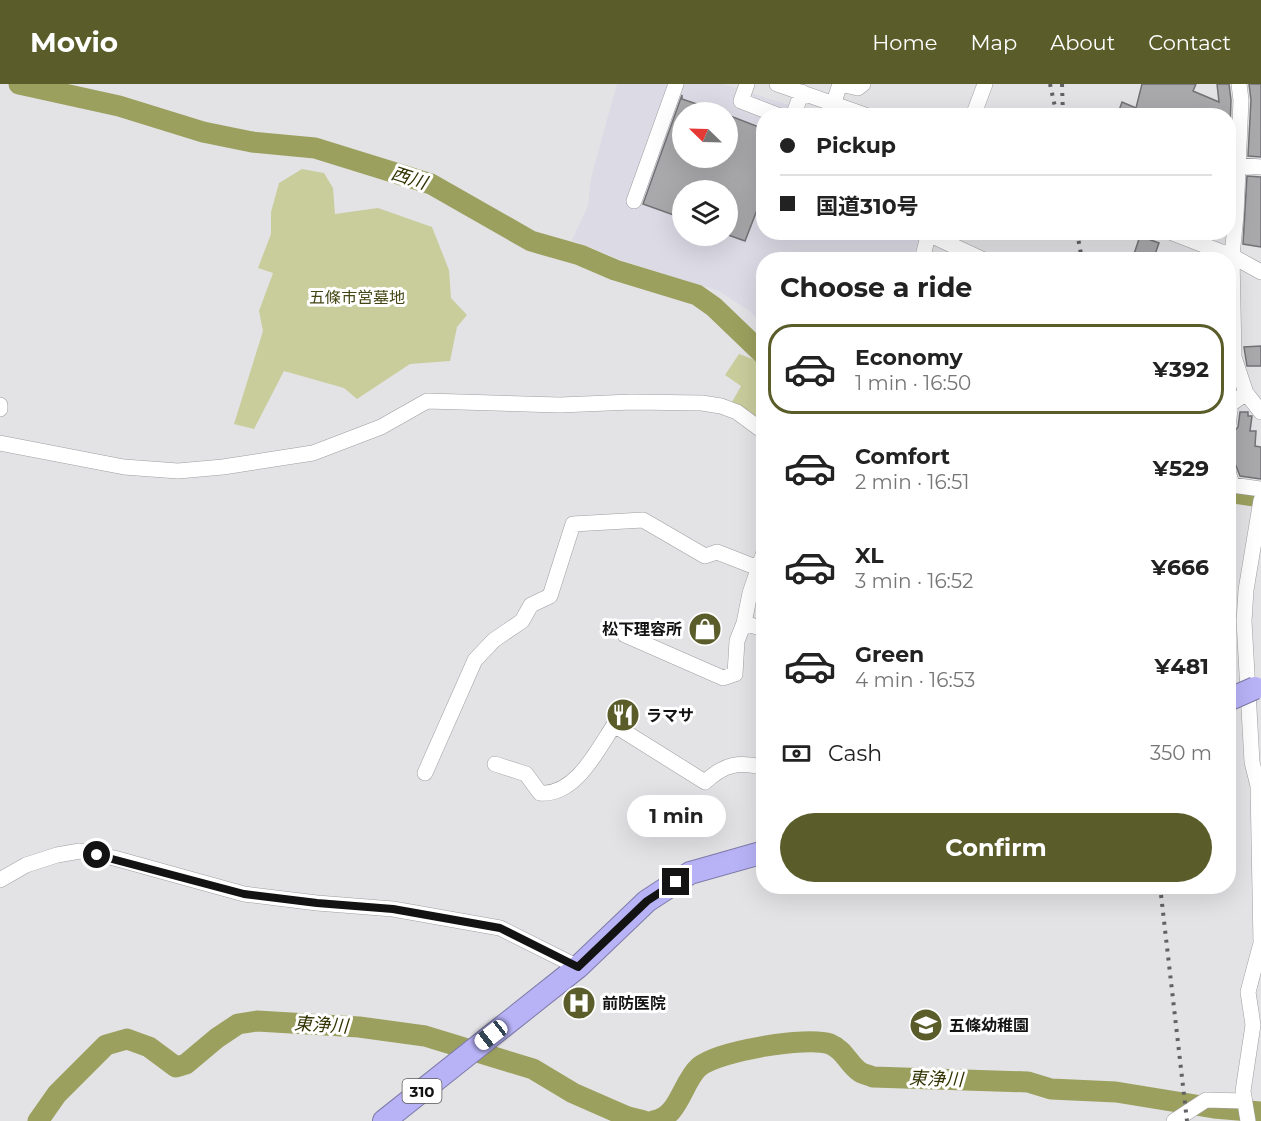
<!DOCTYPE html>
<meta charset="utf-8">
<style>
:root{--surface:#fff;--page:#f2f2f2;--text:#222;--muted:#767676;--line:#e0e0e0;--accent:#5a5d2a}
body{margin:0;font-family:Montserrat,"Noto Sans JP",sans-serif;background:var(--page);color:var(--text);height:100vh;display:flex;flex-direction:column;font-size:22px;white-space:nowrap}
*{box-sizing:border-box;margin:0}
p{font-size:20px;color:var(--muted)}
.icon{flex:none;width:33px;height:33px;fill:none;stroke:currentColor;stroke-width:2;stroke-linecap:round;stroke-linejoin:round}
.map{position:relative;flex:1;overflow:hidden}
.drawer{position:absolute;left:756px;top:168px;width:480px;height:642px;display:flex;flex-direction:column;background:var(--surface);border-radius:24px;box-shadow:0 6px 24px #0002}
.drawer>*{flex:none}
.guide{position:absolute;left:756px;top:24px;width:480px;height:132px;border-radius:24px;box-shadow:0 6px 24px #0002;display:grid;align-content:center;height:132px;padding:0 24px;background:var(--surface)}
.needle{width:39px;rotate:293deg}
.controls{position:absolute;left:672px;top:18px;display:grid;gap:12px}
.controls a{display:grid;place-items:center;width:66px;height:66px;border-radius:50%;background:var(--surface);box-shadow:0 6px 24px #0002;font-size:30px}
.end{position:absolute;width:27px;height:27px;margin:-14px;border:8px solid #131314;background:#fff;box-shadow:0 0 0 3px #fff}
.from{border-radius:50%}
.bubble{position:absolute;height:42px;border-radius:21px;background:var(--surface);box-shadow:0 6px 24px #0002;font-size:20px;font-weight:700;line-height:42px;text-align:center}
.car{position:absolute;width:18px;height:36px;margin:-18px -9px;border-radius:8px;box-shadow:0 0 4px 2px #0007;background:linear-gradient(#fff 24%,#345 0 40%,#fff 0 76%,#345 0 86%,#fff 0)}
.guide b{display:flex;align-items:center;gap:21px;height:57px;font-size:22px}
.guide b+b{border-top:2px solid var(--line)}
.guide i{width:15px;height:15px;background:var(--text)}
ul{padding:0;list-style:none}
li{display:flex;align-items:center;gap:18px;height:90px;margin:0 12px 9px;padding:0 12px;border:3px solid transparent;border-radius:24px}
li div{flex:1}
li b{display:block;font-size:22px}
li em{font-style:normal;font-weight:700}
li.current{border-color:var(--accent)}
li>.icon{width:54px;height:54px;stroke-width:1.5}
h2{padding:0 24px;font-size:27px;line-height:72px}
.pay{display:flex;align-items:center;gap:15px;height:66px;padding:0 24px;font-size:22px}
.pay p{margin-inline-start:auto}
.cta{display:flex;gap:12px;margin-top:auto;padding:12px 24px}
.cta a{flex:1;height:69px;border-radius:36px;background:var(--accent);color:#fff;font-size:24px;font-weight:700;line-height:69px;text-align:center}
header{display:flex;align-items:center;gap:36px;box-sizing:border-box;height:84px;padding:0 30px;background:var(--accent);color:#fff}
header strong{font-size:28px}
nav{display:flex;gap:33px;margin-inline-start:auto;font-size:21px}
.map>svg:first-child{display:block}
.built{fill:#dbdae5;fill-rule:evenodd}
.green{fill:#c9cd9c}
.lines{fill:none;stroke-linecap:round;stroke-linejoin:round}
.river{stroke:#9ca05e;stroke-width:21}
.building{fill:#a9a9ac;stroke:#737275;stroke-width:1.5}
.minor-casing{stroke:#9e9ea1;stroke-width:16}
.highway-casing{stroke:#7e7ba8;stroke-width:24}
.minor{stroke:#fff;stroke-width:15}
.highway{stroke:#b8b3f7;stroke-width:22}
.rail{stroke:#626264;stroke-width:4;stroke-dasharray:3 6;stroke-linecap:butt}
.highway-bridge-casing{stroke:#7e7ba8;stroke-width:24;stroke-linecap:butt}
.highway-bridge{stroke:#b8b3f7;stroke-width:22}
.route{stroke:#131314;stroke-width:8}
.labels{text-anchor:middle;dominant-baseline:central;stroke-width:6;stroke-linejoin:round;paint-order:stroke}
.shield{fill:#fff;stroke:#5a5a5a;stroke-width:1.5}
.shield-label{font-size:15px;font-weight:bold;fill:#131314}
.park-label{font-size:16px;fill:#444613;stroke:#fff}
.poi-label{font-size:16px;font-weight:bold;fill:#131314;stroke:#fff;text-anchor:start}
.water-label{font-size:18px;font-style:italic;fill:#323300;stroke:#fff}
</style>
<header>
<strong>Movio</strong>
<nav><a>Home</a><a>Map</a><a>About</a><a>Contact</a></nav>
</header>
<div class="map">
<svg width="1261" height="1037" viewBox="0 0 1261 1037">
<rect width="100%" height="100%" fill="#e3e3e6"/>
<path class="built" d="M617 0H723L820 31 764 32V148L920 149 913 175 764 176 763 240 748 226 719 207 621 176 572 156 588 122 591 94ZM682 28H728V74H682ZM682 106H728V152H682Z"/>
<path class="green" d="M302 85 324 89 333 104 335 130 378 124 432 143 449 186 451 214 467 231 457 243 450 277 410 280 357 315 344 304 284 287 254 345 234 340 263 247 259 227 273 189 258 184 271 150V128L279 99Z
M739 270 763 279V341L732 318 741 302 725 291Z"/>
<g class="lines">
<path class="river" d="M19 0 119 22 203 48 252 58 315 64 431 100 531 157 580 171 615 186 697 211 714 223 764 271
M1228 408 1261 413
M38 1037 57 1010 106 961 127 955 149 963 176 983 186 980 217 954 238 940 257 937 359 943 425 952 533 985 573 1009 628 1033 644 1037
M653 1037C679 1034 682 998 699 983 718 967 807 952 830 960 845 966 848 980 860 988 863 990 869 991 873 993L1028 998 1051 1005 1116 1008 1214 1024 1261 1028"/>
</g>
<path class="building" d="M1142 0H1196L1193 7 1219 18 1217 0H1229L1231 16 1229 73 1228 32H1117L1122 18 1136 24Z
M1249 0H1261V73L1248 72 1251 16Z
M682 11V15L717 27 682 28V74H728V31L764 45V108L745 157 728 151V106H682V134L643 120Z
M1247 92 1261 93V163L1243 160Z
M1140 152 1159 159 1153 176H1132Z
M1261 262V282H1247L1244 263Z
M1240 328H1248V332H1252L1250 347H1256L1255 362 1261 363V395L1240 392 1234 377 1230 376 1232 350 1238 343Z"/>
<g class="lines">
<defs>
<path id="minor" d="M747 0 741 17 780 32
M777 0 868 32
M1239 0 1241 16 1236 131 1232 172 1234 273 1246 309 1261 328
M834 18 840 0 858 4 863 0
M793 32 802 8
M973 32 985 0
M1238 81 1261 83
M634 117 676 0
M1170 148 1232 172 1261 188
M928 150 984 176
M922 176 929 148
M0 321V325
M1228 341 1231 320 1246 309
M0 359 124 383 178 387 223 383 313 369 381 343 427 317 560 321 632 318 702 319 721 322 737 328 764 348
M1228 387 1232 401 1261 405
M764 468 750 509 744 539 764 545
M625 551 723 594 735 590 737 557 744 539
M495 680 526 690 540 709C575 712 597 667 614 641L705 698C724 680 739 677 764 684
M425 689 475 576 494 556 522 537 531 521 550 512 573 440 643 436 705 472 717 468 758 484
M0 796 26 781 57 771 80 767 114 774 244 810 317 819 393 825 500 844 578 883
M1174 1037 1206 1016 1243 1017
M1248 1037 1243 1007 1253 941 1248 908 1261 859 1258 702 1252 678 1244 537 1246 506 1261 416"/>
<path id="highway" d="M384 1037 578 883 647 817 690 789 764 768"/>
</defs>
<use href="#minor" class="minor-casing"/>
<use href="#highway" class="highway-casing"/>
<use href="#minor" class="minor"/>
<use href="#highway" class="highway"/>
<path class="rail" d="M1050 0 1057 32
M1062 0 1063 32
M1077 148 1082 176
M1160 802 1187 1037"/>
<defs>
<path id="highway-bridge" d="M1228 616 1255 604"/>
</defs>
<use href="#highway-bridge" class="highway-bridge-casing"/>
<use href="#highway-bridge" class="highway-bridge"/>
</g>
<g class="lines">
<path class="route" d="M97 771 244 810 317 819 393 825 500 844 578 883 647 817 676 798"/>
</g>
<defs>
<symbol id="shop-disc" viewBox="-11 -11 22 22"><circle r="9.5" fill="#5a5d2a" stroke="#fff"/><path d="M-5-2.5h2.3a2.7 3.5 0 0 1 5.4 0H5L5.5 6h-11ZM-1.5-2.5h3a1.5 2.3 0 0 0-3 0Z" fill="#fff"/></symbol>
<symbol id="restaurant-disc" viewBox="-11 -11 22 22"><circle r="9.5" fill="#5a5d2a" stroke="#fff"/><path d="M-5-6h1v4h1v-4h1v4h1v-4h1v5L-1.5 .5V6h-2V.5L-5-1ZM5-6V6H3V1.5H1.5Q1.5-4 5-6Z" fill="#fff"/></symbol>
<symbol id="hospital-disc" viewBox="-11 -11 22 22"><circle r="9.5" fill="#5a5d2a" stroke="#fff"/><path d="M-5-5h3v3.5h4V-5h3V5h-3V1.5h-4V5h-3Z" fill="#fff"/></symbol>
<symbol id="school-disc" viewBox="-11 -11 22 22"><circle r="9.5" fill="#5a5d2a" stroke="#fff"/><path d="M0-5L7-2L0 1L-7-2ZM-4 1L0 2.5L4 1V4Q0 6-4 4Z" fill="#fff"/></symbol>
</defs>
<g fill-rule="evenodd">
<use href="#shop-disc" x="686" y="526" width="38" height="38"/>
<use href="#restaurant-disc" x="604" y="612" width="38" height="38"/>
<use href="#hospital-disc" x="560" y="900" width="38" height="38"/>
<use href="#school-disc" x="907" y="922" width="38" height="38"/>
</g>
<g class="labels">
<rect class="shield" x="402.5" y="995" width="39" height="24" rx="4.5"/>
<g class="shield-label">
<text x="422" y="1007">310</text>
</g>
<g class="park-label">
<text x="357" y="213">五條市営墓地</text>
</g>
<g class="poi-label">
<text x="682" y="545" text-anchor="end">松下理容所</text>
<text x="646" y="631">ラマサ</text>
<text x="602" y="919">前防医院</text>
<text x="949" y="941">五條幼稚園</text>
</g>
<g class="water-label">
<text transform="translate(409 94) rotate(18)">西川</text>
<text transform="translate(321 941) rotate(3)">東浄川</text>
<text transform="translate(936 995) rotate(2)">東浄川</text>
</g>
</g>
</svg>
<div class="controls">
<a><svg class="needle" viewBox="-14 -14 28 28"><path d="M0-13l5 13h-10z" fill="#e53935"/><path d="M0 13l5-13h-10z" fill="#767676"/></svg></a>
<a><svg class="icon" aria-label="layers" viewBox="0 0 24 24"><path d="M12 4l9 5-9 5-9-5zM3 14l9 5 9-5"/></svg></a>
</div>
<i class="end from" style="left:97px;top:771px"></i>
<i class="end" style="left:676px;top:798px"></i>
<div class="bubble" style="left:627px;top:711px;width:99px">1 min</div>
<i class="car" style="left:491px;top:951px;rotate:232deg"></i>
<div class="guide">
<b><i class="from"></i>Pickup</b>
<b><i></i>国道310号</b>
</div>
<section class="drawer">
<h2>Choose a ride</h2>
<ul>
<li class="current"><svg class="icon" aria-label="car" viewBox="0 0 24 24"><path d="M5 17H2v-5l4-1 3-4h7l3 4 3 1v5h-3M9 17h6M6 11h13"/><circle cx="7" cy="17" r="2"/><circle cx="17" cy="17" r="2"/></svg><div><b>Economy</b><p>1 min · 16:50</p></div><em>¥392</em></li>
<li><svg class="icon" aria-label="car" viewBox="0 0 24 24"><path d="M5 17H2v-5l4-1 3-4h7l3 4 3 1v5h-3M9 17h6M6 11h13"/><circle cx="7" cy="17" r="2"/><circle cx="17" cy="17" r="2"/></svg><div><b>Comfort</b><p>2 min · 16:51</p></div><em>¥529</em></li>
<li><svg class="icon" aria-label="car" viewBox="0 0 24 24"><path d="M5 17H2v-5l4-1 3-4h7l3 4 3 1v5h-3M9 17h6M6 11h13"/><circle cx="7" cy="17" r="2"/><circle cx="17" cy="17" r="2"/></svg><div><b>XL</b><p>3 min · 16:52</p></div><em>¥666</em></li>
<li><svg class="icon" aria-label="car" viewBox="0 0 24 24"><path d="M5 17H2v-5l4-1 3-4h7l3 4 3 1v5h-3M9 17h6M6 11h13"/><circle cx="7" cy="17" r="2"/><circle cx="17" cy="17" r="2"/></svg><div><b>Green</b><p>4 min · 16:53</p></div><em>¥481</em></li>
</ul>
<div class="pay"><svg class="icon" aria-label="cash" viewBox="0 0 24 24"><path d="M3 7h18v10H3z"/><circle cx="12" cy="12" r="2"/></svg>Cash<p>350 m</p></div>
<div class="cta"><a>Confirm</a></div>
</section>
</div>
